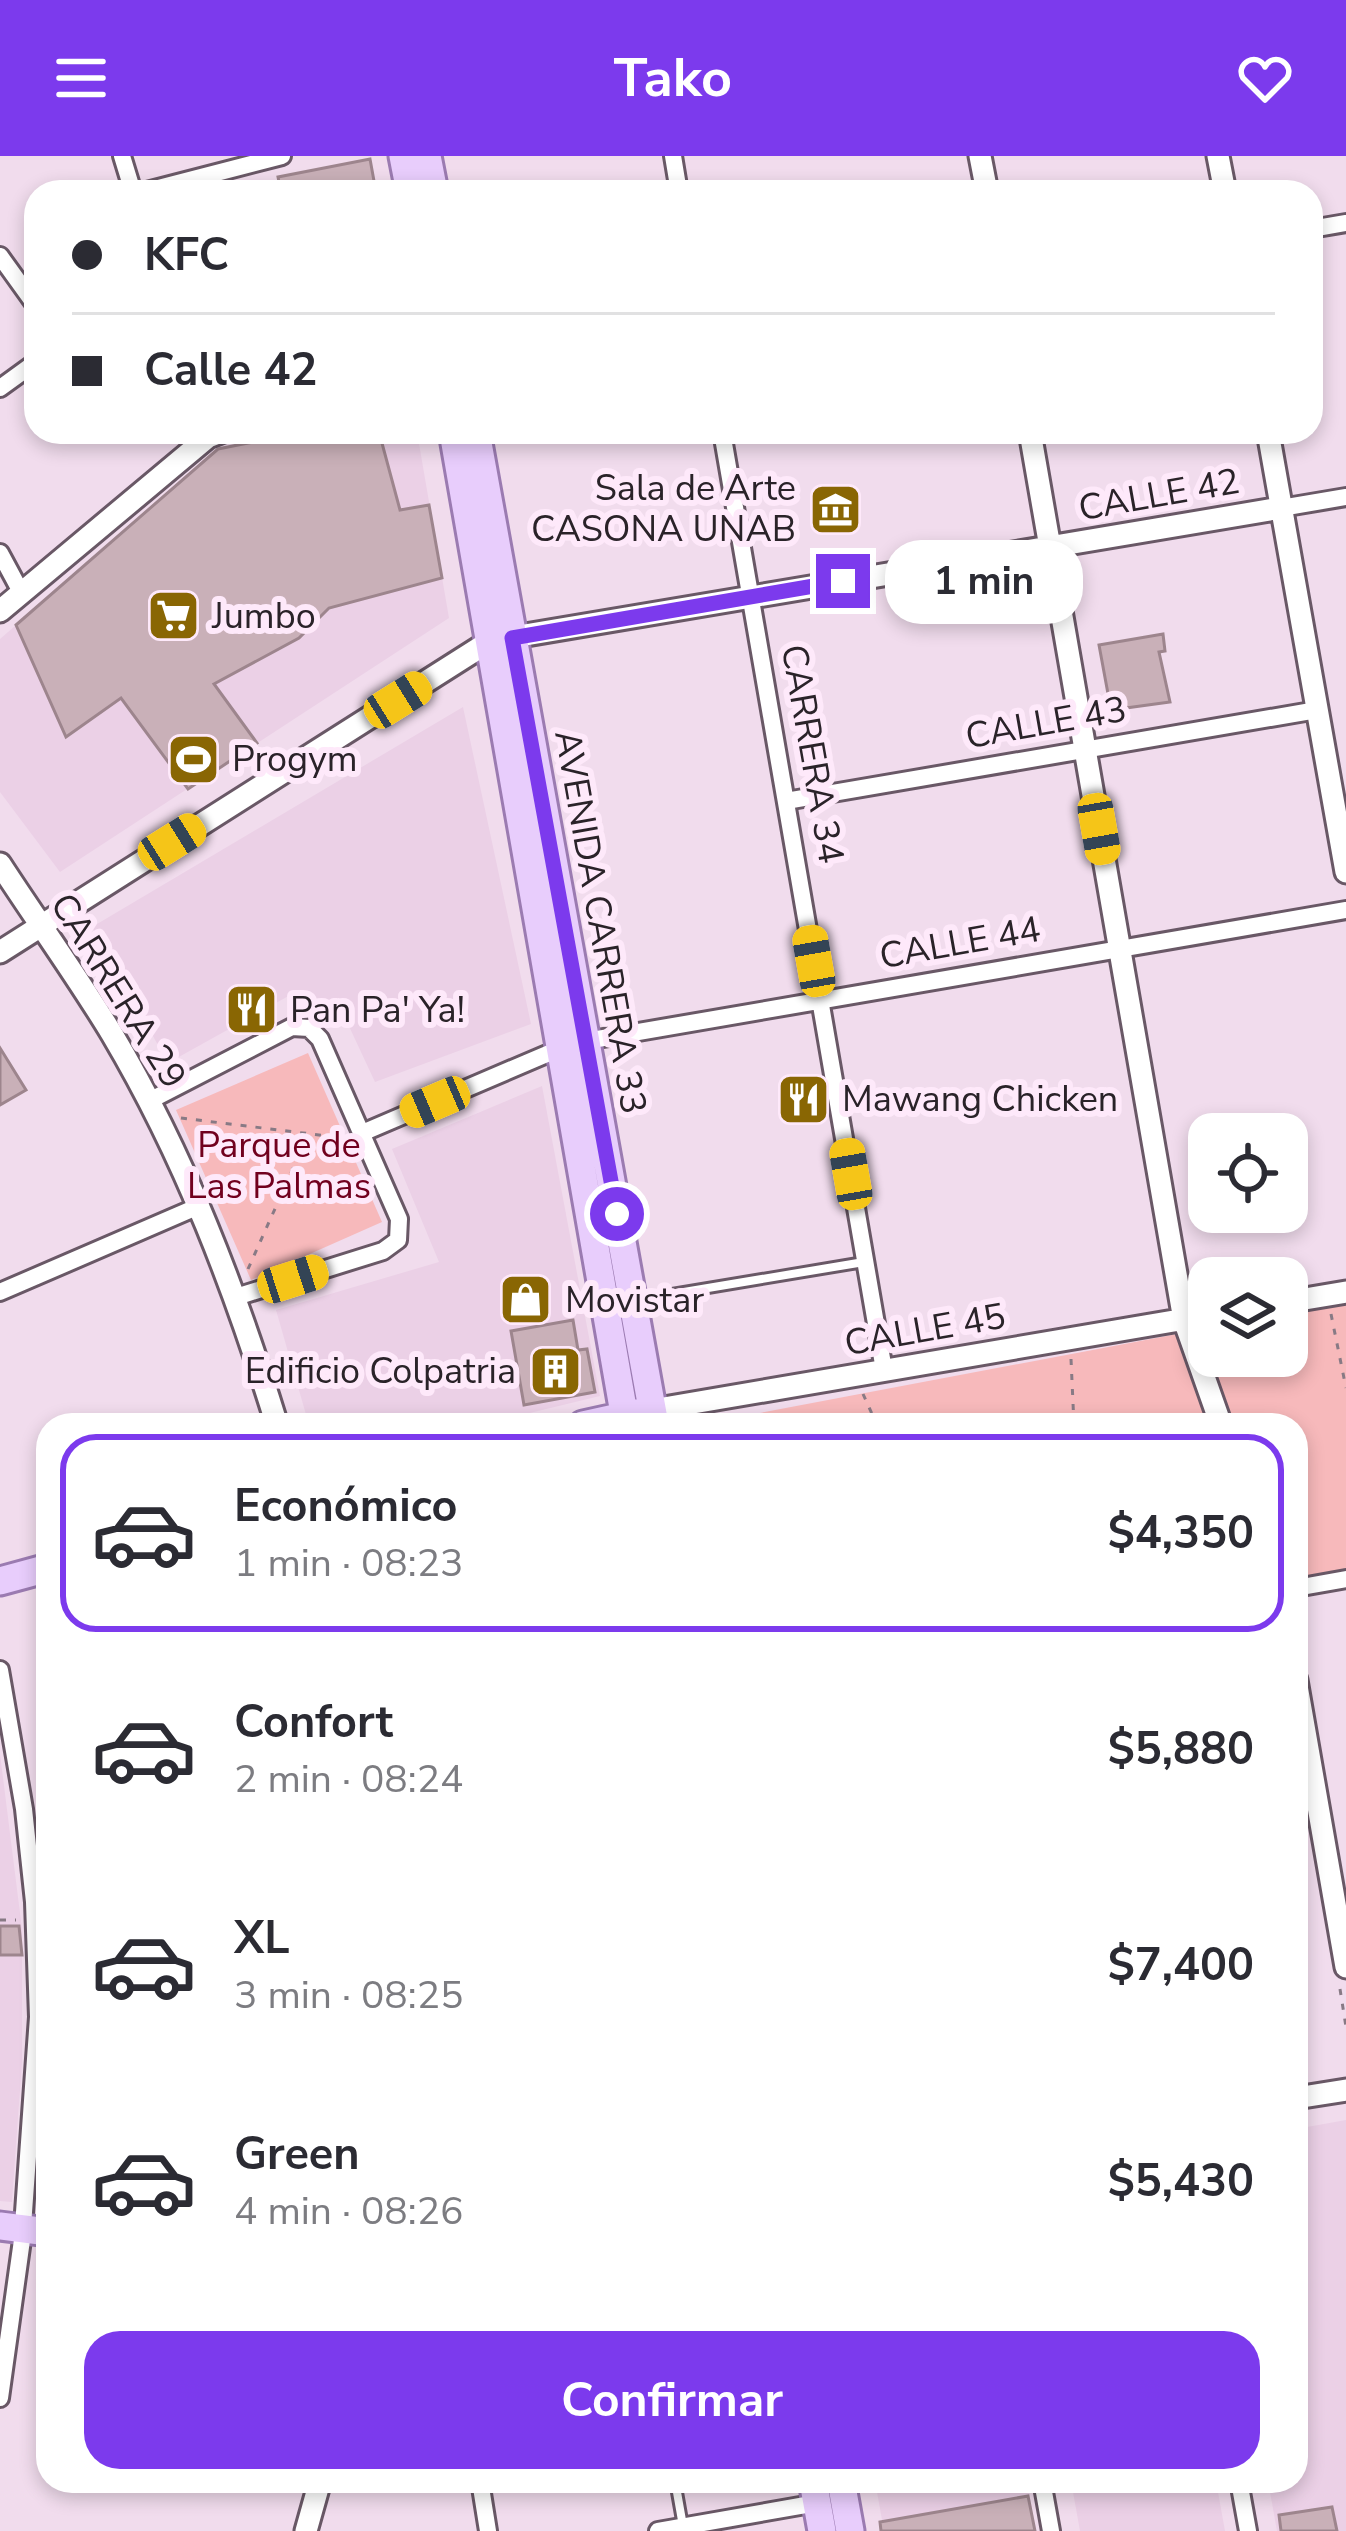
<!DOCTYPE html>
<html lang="es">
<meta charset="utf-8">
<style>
:root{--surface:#fff;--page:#f2f2f3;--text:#2b2b33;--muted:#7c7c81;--line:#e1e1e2;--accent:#7c3aed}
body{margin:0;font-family:"Nunito Sans",sans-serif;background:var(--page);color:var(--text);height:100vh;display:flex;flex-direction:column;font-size:45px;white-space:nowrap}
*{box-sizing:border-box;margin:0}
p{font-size:39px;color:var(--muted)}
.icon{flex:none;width:66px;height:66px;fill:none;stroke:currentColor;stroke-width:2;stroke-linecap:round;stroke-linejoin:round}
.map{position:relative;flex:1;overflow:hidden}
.panel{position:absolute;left:36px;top:1257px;width:1272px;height:1080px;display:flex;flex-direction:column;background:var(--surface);border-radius:36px;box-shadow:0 6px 18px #0003}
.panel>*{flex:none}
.guide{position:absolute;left:24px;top:24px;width:1299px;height:264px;border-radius:36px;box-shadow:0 6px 18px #0003;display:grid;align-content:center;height:264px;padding:0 48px;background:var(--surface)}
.fabs{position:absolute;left:1188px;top:957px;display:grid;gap:24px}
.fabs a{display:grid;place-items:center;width:120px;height:120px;border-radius:24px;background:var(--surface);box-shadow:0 6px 18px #0003;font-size:60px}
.end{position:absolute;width:54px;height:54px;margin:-27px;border:15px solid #7c3aed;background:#fff;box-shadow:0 0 0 6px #fff}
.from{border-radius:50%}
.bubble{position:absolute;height:84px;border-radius:36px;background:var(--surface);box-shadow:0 6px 18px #0003;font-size:39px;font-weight:700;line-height:84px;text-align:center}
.car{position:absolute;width:36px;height:72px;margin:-36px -18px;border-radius:15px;box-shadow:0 0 9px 3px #0007;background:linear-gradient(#f5c518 24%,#345 0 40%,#f5c518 0 76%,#345 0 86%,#f5c518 0)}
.guide b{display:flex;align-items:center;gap:42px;height:114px;font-size:45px}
.guide b+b{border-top:3px solid var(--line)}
.guide i{width:30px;height:30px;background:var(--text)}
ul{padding:21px 0 0;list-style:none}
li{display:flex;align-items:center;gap:36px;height:198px;margin:0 24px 18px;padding:0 24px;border:6px solid transparent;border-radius:36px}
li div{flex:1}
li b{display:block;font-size:45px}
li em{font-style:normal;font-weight:700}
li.on{border-color:var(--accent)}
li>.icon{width:108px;height:108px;stroke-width:1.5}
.cta{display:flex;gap:24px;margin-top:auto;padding:24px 48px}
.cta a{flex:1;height:138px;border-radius:36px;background:var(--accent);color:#fff;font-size:48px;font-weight:700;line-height:138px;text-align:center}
header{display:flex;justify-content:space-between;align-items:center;height:156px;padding:0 48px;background:var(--accent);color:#fff;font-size:54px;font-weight:700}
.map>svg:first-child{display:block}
.built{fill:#ebd0e6}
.green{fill:#f7b9bb}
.building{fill:#c9b0b8;stroke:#9d858d;stroke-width:3}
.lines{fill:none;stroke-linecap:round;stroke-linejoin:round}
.service-casing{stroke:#695866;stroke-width:14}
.minor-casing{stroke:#695866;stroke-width:22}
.tertiary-casing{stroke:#695866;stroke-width:27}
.primary-casing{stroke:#9b7bb1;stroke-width:33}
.path{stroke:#887a85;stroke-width:3;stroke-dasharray:6 9;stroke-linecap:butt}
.service{stroke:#fff;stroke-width:8}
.minor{stroke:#fff;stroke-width:16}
.tertiary{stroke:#fff;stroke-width:21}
.primary{stroke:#e8cdfc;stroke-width:27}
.route{stroke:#7c3aed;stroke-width:15}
.labels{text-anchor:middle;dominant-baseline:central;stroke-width:12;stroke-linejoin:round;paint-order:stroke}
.poi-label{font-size:36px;fill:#2a2329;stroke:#fee9fa;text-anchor:start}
.street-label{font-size:36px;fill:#2a2329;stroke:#fee9fa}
.park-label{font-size:36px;fill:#71001e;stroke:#fee9fa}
</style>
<header><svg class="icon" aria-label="menu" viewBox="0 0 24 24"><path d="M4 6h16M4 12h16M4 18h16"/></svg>Tako<svg class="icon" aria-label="heart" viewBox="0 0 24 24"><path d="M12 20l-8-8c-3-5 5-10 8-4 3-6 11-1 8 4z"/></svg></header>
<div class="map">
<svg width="1346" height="2375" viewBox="0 0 1346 2375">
<rect width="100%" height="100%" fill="#f1dced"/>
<path class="built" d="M303 276H417L449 462 60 716 0 636V483L221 291Z
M463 551 531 868 375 926 340 851 292 838 168 907 92 771Z
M542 930 600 1240 480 1269H309L276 1154 439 1106 392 993Z
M0 1598 22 1773V1906L12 2046 0 2045Z
M1346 1964V2375H1277L1268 2325H1296V1973Z
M875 2325H1027L1036 2375H884Z
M1071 2325H1216L1225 2375H1080Z"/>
<path class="green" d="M308 897 382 1066 251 1124 176 954Z
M1346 1146V1415L1296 1424V1269H696L1209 1172V1200H1287V1157Z"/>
<path class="building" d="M370 3 376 36H281L278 21Z
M303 276H379L400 354 429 349 442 422 329 452 299 482 214 528 257 587 188 633 121 542 66 581 16 469 218 293Z
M1163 478 1165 495 1159 496 1170 546 1111 554 1099 489Z
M0 892 26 934 0 949Z
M573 1164 578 1194 587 1193 595 1236 524 1249 511 1175Z
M0 1770H19L22 1799H0Z
M1028 2340 1035 2375H881L880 2366Z
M1332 2351 1337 2375H1281L1279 2359Z"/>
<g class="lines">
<defs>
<path id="service" d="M636 1144 864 1106
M675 2325 683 2370"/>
<path id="minor" d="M122 0 133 36
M673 0 679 36
M143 36 282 0
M1311 73 1346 67
M0 100 36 150
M0 232 36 206
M722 276 884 1214
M1281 352 1346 341
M0 397 21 436
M786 645 1317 554
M586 885 1346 754
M149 945 292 871 309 872 320 883 399 1063 398 1084 383 1095 236 1141
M362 977 561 892
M0 1136 199 1050
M1296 1432 1346 1423
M0 1514 24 1653 34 1746 38 1861 22 2084 0 2242
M480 2325 488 2375
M1042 2325 1051 2375
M1239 2325 1248 2375
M658 2375 817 2347"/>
<path id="tertiary" d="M980 0 987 36
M1218 0 1225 36
M1030 276 1184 1164 1221 1269
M1268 276 1346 716
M0 455 208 281 221 276
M0 708C37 765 77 820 112 878 185 1001 235 1133 277 1269
M0 796 490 485 1281 352
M1287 1146 1346 1136
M652 1254 1209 1159
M1296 1524 1346 1811
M1296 1942 1346 1934
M306 2375 320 2325"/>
<path id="primary" d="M403 0 410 36
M427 0 434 36
M453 276 626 1269
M476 276 655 1269
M583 1269 642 1256
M0 1425 48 1412
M0 2070 48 2076
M813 2325 822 2375
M841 2325 850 2375"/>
</defs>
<use href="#service" class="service-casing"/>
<use href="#minor" class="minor-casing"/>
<use href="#tertiary" class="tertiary-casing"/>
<use href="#primary" class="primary-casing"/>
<path class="path" d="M181 962 344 982
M248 1113 308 979
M1331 1158 1346 1232
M1071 1203 1074 1269
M863 1238 877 1269
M0 1764H16
M1340 1833 1346 1871"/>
<use href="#service" class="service"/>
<use href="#minor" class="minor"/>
<use href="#tertiary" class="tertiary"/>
<use href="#primary" class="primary"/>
</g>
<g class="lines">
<path class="route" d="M617 1058 512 482 843 425"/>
</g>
<defs>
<symbol id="museum-square" viewBox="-11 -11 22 22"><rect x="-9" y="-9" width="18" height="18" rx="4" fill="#896603" stroke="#fee9fa"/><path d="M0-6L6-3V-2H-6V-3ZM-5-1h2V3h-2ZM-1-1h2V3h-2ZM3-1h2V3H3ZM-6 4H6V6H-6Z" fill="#fff"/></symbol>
<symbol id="supermarket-square" viewBox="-11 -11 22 22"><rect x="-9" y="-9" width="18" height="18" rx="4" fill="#896603" stroke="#fee9fa"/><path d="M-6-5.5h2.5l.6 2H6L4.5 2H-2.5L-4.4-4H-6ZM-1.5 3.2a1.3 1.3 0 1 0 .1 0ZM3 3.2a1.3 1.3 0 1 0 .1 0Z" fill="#fff"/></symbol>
<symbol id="stadium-square" viewBox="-11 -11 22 22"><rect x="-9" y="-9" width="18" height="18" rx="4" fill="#896603" stroke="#fee9fa"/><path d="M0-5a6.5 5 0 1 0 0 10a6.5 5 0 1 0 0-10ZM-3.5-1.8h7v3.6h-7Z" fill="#fff"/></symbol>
<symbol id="restaurant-square" viewBox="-11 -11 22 22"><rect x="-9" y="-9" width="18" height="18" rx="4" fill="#896603" stroke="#fee9fa"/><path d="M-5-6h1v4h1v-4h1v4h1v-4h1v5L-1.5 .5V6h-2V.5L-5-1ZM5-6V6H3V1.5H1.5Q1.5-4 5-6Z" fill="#fff"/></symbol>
<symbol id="shop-square" viewBox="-11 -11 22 22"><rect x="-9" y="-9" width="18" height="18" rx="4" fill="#896603" stroke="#fee9fa"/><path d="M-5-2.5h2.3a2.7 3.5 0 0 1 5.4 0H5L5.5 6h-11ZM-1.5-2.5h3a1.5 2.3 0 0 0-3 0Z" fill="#fff"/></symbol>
<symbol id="building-square" viewBox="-11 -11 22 22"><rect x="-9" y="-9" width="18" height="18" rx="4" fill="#896603" stroke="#fee9fa"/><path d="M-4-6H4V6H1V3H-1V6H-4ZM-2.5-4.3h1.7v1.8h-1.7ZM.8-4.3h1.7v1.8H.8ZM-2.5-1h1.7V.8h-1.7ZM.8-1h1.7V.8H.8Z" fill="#fff"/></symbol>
</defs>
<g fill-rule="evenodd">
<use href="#museum-square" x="806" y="324" width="59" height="59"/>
<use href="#supermarket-square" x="144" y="430" width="59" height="59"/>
<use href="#stadium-square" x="164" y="574" width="59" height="59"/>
<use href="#restaurant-square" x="222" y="824" width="59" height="59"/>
<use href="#restaurant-square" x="774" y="914" width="59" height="59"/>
<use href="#shop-square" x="496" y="1114" width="59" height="59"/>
<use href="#building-square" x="526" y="1186" width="59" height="59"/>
</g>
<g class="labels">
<g class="poi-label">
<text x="796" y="332" text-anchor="end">Sala de Arte<tspan x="796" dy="41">CASONA UNAB</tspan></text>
<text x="212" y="460">Jumbo</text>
<text x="232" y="603">Progym</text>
<text x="290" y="854">Pan Pa' Ya!</text>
<text x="842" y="943">Mawang Chicken</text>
<text x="565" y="1144">Movistar</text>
<text x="516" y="1215" text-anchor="end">Edificio Colpatria</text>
</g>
<g class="street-label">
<text transform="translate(1159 339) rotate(-10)">CALLE 42</text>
<text transform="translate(1046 567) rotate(-10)">CALLE 43</text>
<text transform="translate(812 598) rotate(80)">CARRERA 34</text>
<text transform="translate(600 766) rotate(80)">AVENIDA CARRERA 33</text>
<text transform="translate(960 787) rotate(-10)">CALLE 44</text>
<text transform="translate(118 835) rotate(58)">CARRERA 29</text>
<text transform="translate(925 1174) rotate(-10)">CALLE 45</text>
</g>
<g class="park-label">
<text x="279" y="989">Parque de<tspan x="279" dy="41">Las Palmas</tspan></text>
</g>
</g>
</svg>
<div class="fabs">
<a><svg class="icon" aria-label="locate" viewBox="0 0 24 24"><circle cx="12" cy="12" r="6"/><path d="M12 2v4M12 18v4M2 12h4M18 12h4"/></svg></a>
<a><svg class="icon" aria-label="layers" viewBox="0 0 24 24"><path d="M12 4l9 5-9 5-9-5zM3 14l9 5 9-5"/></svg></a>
</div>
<i class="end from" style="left:617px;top:1058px"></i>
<i class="end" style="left:843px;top:425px"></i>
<div class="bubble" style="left:885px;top:384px;width:198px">1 min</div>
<i class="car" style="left:398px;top:544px;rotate:58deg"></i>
<i class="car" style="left:1099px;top:673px;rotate:170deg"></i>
<i class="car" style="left:172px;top:686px;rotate:58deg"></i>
<i class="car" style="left:814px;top:805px;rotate:350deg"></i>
<i class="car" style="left:435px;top:946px;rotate:247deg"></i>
<i class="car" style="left:851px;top:1018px;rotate:350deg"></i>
<i class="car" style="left:293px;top:1123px;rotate:72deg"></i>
<div class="guide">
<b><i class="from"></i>KFC</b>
<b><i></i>Calle 42</b>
</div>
<section class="panel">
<ul>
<li class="on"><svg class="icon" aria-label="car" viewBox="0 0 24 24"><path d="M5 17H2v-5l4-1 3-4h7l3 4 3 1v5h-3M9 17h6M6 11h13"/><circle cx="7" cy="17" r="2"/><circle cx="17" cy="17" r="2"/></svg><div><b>Económico</b><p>1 min · 08:23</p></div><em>$4,350</em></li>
<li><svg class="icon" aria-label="car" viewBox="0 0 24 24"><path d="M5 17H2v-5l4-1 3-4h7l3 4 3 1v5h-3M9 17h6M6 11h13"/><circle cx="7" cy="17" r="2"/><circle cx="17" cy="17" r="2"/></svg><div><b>Confort</b><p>2 min · 08:24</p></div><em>$5,880</em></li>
<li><svg class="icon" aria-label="car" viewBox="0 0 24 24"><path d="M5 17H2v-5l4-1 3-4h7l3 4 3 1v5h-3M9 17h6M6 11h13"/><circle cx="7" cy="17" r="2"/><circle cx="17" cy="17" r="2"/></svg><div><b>XL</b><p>3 min · 08:25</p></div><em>$7,400</em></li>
<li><svg class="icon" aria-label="car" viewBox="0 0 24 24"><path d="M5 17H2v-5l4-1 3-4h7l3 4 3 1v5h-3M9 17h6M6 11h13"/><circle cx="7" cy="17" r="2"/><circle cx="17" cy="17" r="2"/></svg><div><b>Green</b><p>4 min · 08:26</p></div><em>$5,430</em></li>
</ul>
<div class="cta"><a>Confirmar</a></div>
</section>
</div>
